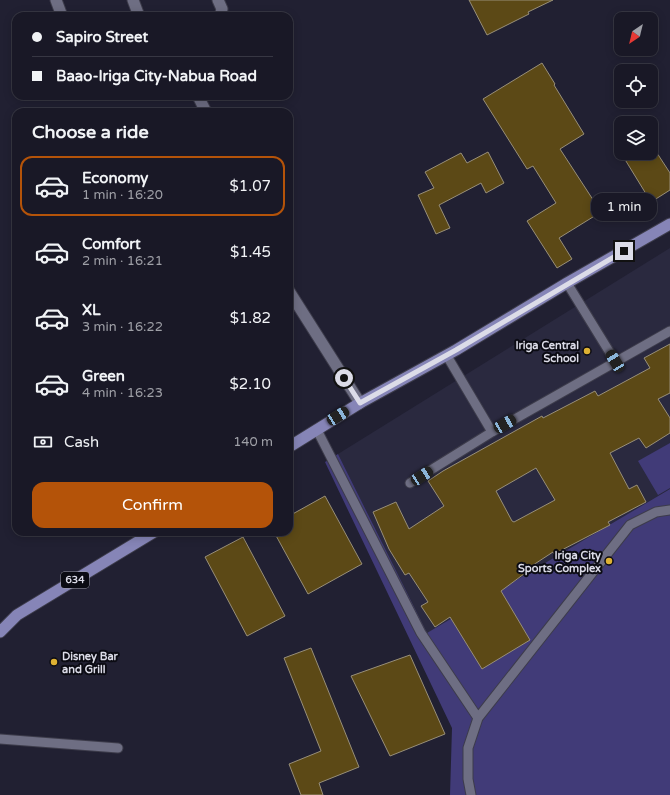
<!DOCTYPE html>
<meta charset="utf-8">
<style>
:root{--surface:#191826;--page:#262532;--text:#f1f3f6;--muted:#9fa0a7;--line:#373743;--accent:#b45309}
body{margin:0;font-family:"Varela Round",sans-serif;background:var(--page);color:var(--text);height:100vh;display:flex;flex-direction:column;font-size:15px;white-space:nowrap}
*{box-sizing:border-box;margin:0}
p{font-size:13px;color:var(--muted)}
.icon{flex:none;width:22px;height:22px;fill:none;stroke:currentColor;stroke-width:2;stroke-linecap:round;stroke-linejoin:round}
.map{position:relative;flex:1;overflow:hidden}
.panel{position:absolute;left:12px;top:108px;width:281px;height:428px;display:flex;flex-direction:column;background:var(--surface);border-radius:12px;box-shadow:0 2px 10px #0003,0 0 0 1px var(--line)}
.panel>*{flex:none}
.top-card{position:absolute;left:12px;top:12px;width:281px;height:88px;border-radius:12px;box-shadow:0 2px 10px #0003,0 0 0 1px var(--line);display:grid;align-content:center;height:88px;padding:0 20px;background:var(--surface)}
.needle{width:26px;rotate:215deg}
.tools{position:absolute;left:614px;top:12px;display:grid;gap:8px}
.tools a{display:grid;place-items:center;width:44px;height:44px;border-radius:8px;background:var(--surface);box-shadow:0 2px 10px #0003,0 0 0 1px var(--line);font-size:20px}
.end{position:absolute;width:18px;height:18px;margin:-9px;border:5px solid #dcdce8;background:#111;box-shadow:0 0 0 2px #111}
.from{border-radius:50%}
.bubble{position:absolute;height:28px;border-radius:12px;background:var(--surface);box-shadow:0 2px 10px #0003,0 0 0 1px var(--line);font-size:13px;font-weight:600;line-height:28px;text-align:center}
.car{position:absolute;width:12px;height:24px;margin:-12px -6px;border-radius:5px;box-shadow:0 0 3px 1px #0007;background:linear-gradient(#222 24%,#8ab4d8 0 40%,#222 0 76%,#8ab4d8 0 86%,#222 0)}
.top-card b{display:flex;align-items:center;gap:14px;height:38px;font-size:15px}
.top-card b+b{border-top:1px solid var(--line)}
.top-card i{width:10px;height:10px;background:var(--text)}
ul{padding:0;list-style:none}
li{display:flex;align-items:center;gap:12px;height:60px;margin:0 8px 6px;padding:0 12px;border:2px solid transparent;border-radius:12px}
li div{flex:1}
li b{display:block;font-size:15px}
li em{font-style:normal;font-weight:600}
li.active{border-color:var(--accent)}
li>.icon{width:36px;height:36px;stroke-width:1.5}
h2{padding:0 20px;font-size:18px;line-height:48px}
.pay{display:flex;align-items:center;gap:10px;height:44px;padding:0 20px;font-size:15px}
.pay p{margin-inline-start:auto}
.cta{display:flex;gap:8px;margin-top:auto;padding:8px 20px}
.cta a{flex:1;height:46px;border-radius:12px;background:var(--accent);color:#fff;font-size:16px;font-weight:600;line-height:46px;text-align:center}
.map>svg:first-child{display:block}
.built{fill:#2a293f}
.green{fill:#413b78}
.building{fill:#5c4916;stroke:#988f79;fill-rule:evenodd}
.lines{fill:none;stroke-linecap:round;stroke-linejoin:round}
.service-casing{stroke:#3d3c4b;stroke-width:11}
.minor-casing{stroke:#3d3c4b;stroke-width:13}
.primary-casing{stroke:#3d3c4b;stroke-width:13}
.service{stroke:#6e6e83;stroke-width:9}
.minor{stroke:#6e6e83;stroke-width:11}
.primary{stroke:#8685b7;stroke-width:11}
.route{stroke:#dcdce8;stroke-width:5}
.poi-dot{fill:#deb133;stroke:#0b0b13;stroke-width:1.5}
.labels{text-anchor:middle;dominant-baseline:central;stroke-width:4;stroke-linejoin:round;paint-order:stroke}
.shield{fill:#0b0b13;stroke:#9d9da8;stroke-width:1}
.shield-label{font-size:10px;font-weight:bold;fill:#dcdce8}
.poi-label{font-size:11px;font-weight:bold;fill:#dcdce8;stroke:#0b0b13;text-anchor:end}
</style>
<div class="map">
<svg width="670" height="795" viewBox="0 0 670 795">
<rect width="100%" height="100%" fill="#212032"/>
<path class="built" d="M670 248V489L427 634 338 454Z"/>
<path class="green" d="M670 443V488L658 495 638 461Z
M338 454 427 633 670 489V795H450L452 728 325 462Z"/>
<path class="building" d="M469 0H553L528 12 529 14 487 35Z
M542 63 555 84 554 85 584 134 560 149 601 212 559 238 572 259 557 268 527 221 556 203 533 166 527 169 483 99Z
M488 152 504 183 486 193 481 183 439 205 450 228 436 234 418 195 434 188 425 172 461 153 467 163Z
M621 153H657L670 173V190L651 202Z
M670 344V393L658 399 670 418V433L646 448 639 438 610 453 629 489 637 485 646 502 608 522 610 525 554 554 553 552 527 569 528 571 501 591 530 640 482 669 450 617 435 627 421 606 428 602 409 573 405 575 389 549 373 512 396 502 409 529 444 506 428 481 443 471 542 416 543 418 595 391 598 396 650 368 644 358ZM536 468 555 500 514 522 512 521 496 491Z
M325 496 362 564 308 594 274 532H289V516Z
M243 537 285 616 247 636 205 557Z
M311 648 359 767 319 783 323 795H301L289 764 321 751 284 658Z
M410 655 445 734 390 756 351 676Z"/>
<g class="lines">
<defs>
<path id="service" d="M567 283 615 361
M447 356 492 432
M317 430 421 633 478 718
M410 483 492 432 670 331
M0 739 118 748
M471 795 468 779V748L478 718 630 525 656 512 670 510"/>
<path id="minor" d="M56 0 62 16
M133 0 139 16
M218 0 222 9 220 16
M198 96 206 112
M289 291 360 403"/>
<path id="primary" d="M289 447 360 403 456 350 567 283 670 224
M0 632 17 615 154 532"/>
</defs>
<use href="#service" class="service-casing"/>
<use href="#minor" class="minor-casing"/>
<use href="#primary" class="primary-casing"/>
<use href="#service" class="service"/>
<use href="#minor" class="minor"/>
<use href="#primary" class="primary"/>
</g>
<g class="lines">
<path class="route" d="M344 378 360 403 456 350 624 251"/>
</g>
<g class="poi-dot">
<circle cx="587" cy="351" r="4"/>
<circle cx="609" cy="561" r="4"/>
<circle cx="54" cy="662" r="4"/>
</g>
<g class="labels">
<rect class="shield" x="61" y="572" width="28" height="16" rx="3"/>
<g class="shield-label">
<text x="75" y="580">634</text>
</g>
<g class="poi-label">
<text x="579" y="345">Iriga Central<tspan x="579" dy="13">School</tspan></text>
<text x="601" y="555">Iriga City<tspan x="601" dy="13">Sports Complex</tspan></text>
<text x="62" y="656" text-anchor="start">Disney Bar<tspan x="62" dy="13">and Grill</tspan></text>
</g>
</g>
</svg>
<div class="tools">
<a><svg class="needle" viewBox="-14 -14 28 28"><path d="M0-13l5 13h-10z" fill="#e53935"/><path d="M0 13l5-13h-10z" fill="#9fa0a7"/></svg></a>
<a><svg class="icon" aria-label="locate" viewBox="0 0 24 24"><circle cx="12" cy="12" r="6"/><path d="M12 2v4M12 18v4M2 12h4M18 12h4"/></svg></a>
<a><svg class="icon" aria-label="layers" viewBox="0 0 24 24"><path d="M12 4l9 5-9 5-9-5zM3 14l9 5 9-5"/></svg></a>
</div>
<i class="end from" style="left:344px;top:378px"></i>
<i class="end" style="left:624px;top:251px"></i>
<div class="bubble" style="left:591px;top:193px;width:66px">1 min</div>
<i class="car" style="left:615px;top:361px;rotate:329deg"></i>
<i class="car" style="left:338px;top:416px;rotate:58deg"></i>
<i class="car" style="left:505px;top:424px;rotate:60deg"></i>
<i class="car" style="left:422px;top:476px;rotate:57deg"></i>
<div class="top-card">
<b><i class="from"></i>Sapiro Street</b>
<b><i></i>Baao-Iriga City-Nabua Road</b>
</div>
<section class="panel">
<h2>Choose a ride</h2>
<ul>
<li class="active"><svg class="icon" aria-label="car" viewBox="0 0 24 24"><path d="M5 17H2v-5l4-1 3-4h7l3 4 3 1v5h-3M9 17h6M6 11h13"/><circle cx="7" cy="17" r="2"/><circle cx="17" cy="17" r="2"/></svg><div><b>Economy</b><p>1 min · 16:20</p></div><em>$1.07</em></li>
<li><svg class="icon" aria-label="car" viewBox="0 0 24 24"><path d="M5 17H2v-5l4-1 3-4h7l3 4 3 1v5h-3M9 17h6M6 11h13"/><circle cx="7" cy="17" r="2"/><circle cx="17" cy="17" r="2"/></svg><div><b>Comfort</b><p>2 min · 16:21</p></div><em>$1.45</em></li>
<li><svg class="icon" aria-label="car" viewBox="0 0 24 24"><path d="M5 17H2v-5l4-1 3-4h7l3 4 3 1v5h-3M9 17h6M6 11h13"/><circle cx="7" cy="17" r="2"/><circle cx="17" cy="17" r="2"/></svg><div><b>XL</b><p>3 min · 16:22</p></div><em>$1.82</em></li>
<li><svg class="icon" aria-label="car" viewBox="0 0 24 24"><path d="M5 17H2v-5l4-1 3-4h7l3 4 3 1v5h-3M9 17h6M6 11h13"/><circle cx="7" cy="17" r="2"/><circle cx="17" cy="17" r="2"/></svg><div><b>Green</b><p>4 min · 16:23</p></div><em>$2.10</em></li>
</ul>
<div class="pay"><svg class="icon" aria-label="cash" viewBox="0 0 24 24"><path d="M3 7h18v10H3z"/><circle cx="12" cy="12" r="2"/></svg>Cash<p>140 m</p></div>
<div class="cta"><a>Confirm</a></div>
</section>
</div>
